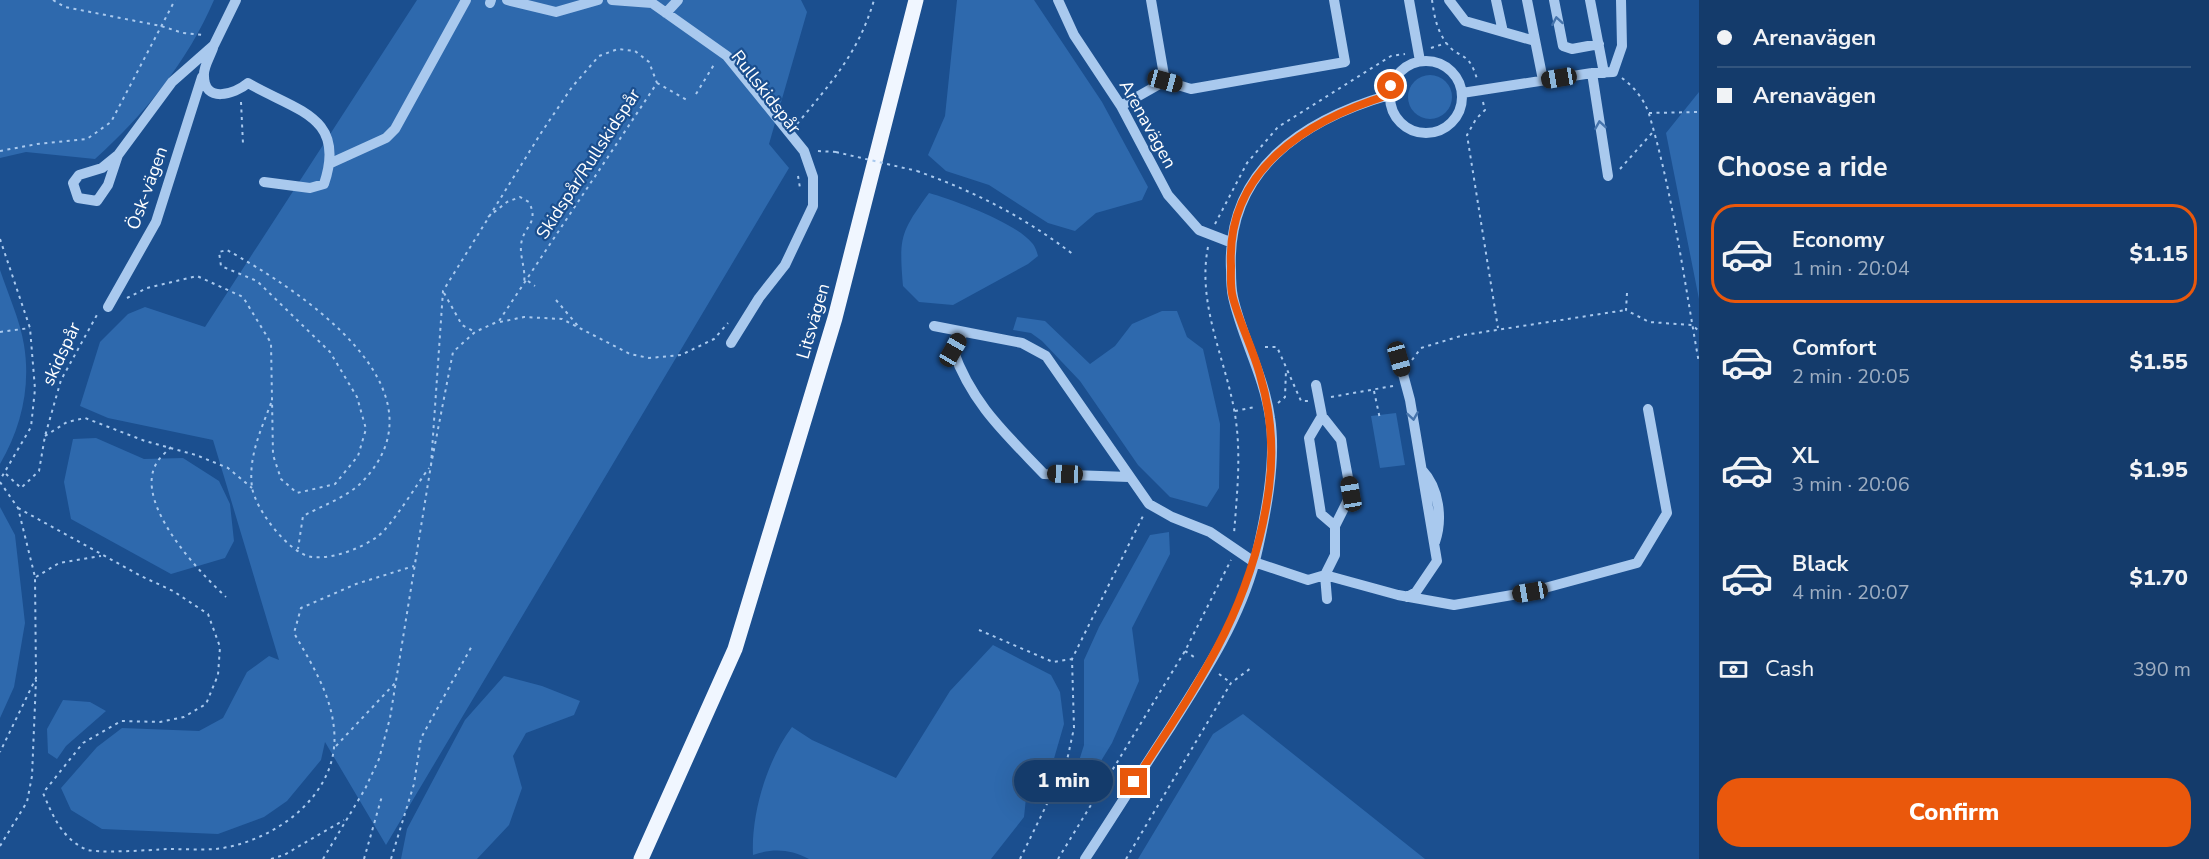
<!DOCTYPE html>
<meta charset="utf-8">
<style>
:root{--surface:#143b6b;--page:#214673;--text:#f1f3f6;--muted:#9dadc1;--line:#33557e;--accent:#ea580c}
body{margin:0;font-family:"Nunito Sans",sans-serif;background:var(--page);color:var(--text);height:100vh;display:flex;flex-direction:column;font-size:22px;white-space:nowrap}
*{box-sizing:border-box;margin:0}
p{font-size:20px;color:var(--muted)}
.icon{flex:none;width:33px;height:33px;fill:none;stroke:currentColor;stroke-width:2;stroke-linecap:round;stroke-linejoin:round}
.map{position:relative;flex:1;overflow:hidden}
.panel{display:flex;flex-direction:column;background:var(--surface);width:510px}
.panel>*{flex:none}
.top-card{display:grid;align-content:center;height:132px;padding:0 18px;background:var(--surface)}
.end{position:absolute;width:27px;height:27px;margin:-14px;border:8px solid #ea580c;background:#fff;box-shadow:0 0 0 3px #fff}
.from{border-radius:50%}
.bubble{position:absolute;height:42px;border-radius:21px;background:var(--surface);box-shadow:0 6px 24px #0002,0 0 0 2px var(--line);font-size:20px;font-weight:800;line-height:42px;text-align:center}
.car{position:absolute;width:18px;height:36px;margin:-18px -9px;border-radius:8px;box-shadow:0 0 4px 2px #0007;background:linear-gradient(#222 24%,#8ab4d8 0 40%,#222 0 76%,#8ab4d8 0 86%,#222 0)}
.top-card b{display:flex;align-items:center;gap:21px;height:57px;font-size:22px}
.top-card b+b{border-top:2px solid var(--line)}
.top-card i{width:15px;height:15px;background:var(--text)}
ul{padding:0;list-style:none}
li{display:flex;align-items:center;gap:18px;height:99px;margin:0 12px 9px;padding:0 6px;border:3px solid transparent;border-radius:24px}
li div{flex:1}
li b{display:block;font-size:22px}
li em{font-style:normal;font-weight:800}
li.current{border-color:var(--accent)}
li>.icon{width:54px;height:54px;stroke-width:1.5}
h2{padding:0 18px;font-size:27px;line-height:72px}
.pay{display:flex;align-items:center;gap:15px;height:66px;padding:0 18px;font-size:22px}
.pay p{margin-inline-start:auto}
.action{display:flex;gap:12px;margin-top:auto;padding:12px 18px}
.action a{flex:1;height:69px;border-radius:24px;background:var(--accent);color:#fff;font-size:24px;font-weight:800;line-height:69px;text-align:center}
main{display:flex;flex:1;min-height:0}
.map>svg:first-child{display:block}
.green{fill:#2e69ad}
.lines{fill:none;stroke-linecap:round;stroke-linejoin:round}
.path{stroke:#a9c9ee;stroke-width:2;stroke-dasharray:3 4.5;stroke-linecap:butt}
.minor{stroke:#a9c9ee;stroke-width:10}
.major{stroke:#f0f6ff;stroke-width:15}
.path-bridge{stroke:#a9c9ee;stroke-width:2;stroke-dasharray:3 4.5;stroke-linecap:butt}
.oneway{stroke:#4674ac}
.route{stroke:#ea580c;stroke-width:8}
.labels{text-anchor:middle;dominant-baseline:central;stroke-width:4.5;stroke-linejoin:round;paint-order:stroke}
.street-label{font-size:18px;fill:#fff;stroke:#1b4f8f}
</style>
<main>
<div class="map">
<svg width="1699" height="859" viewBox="0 0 1699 859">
<rect width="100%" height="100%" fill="#1b4f8f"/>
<path class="green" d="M0 0H214C188 61 144 115 95 159L26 152 0 158Z
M417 0H801L807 12 769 144 789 168 386 845 325 742 321 760 287 801 264 817 218 834 102 829 71 810 61 788 97 747 122 728 199 731 223 718 247 672 269 656 279 660 213 440 108 418 80 406 100 342 128 314 145 307 205 327Z
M957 0H1034L1102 102 1148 187 1142 200 1096 213 1075 231 1048 223 989 185 946 171 928 155 945 116Z
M1408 97a22 22 0 1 1 44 0a22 22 0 1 1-44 0Z
M1699 92V299L1666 133Z
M929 193C954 200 1016 223 1032 243 1035 246 1037 252 1038 256L1028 264 953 305 919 302 903 286C899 237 900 233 929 193Z
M0 270C8 294 20 320 24 345 31 387 21 428 0 464Z
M1162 311H1177L1187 337 1203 349 1220 424 1219 488 1207 507 1170 497 1138 465 1080 381 1042 341 1031 333 1013 330 1017 317 1045 321 1090 364 1115 346 1132 324Z
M1396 413 1405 465 1380 468 1371 416Z
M96 438 144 459 183 458 219 481 230 504 234 541 225 558 171 574 71 519 64 482 73 439Z
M0 507 15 535 25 623 14 687 0 718Z
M1169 532 1170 554 1132 628 1139 681 1112 743 1077 800 1067 799 1084 745V660L1099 627 1150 535Z
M993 645 1051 675 1060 692 1064 724 1053 762 1033 779 1026 798 1024 817 991 859H809C790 849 773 848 753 855 751 814 767 760 792 727L812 740 896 778 950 691Z
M504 676 542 686 580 701 574 715 526 733 513 756 522 788 509 825 477 859H401L407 829 465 720Z
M63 700 90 702 106 711 66 746 57 759 48 753 47 729Z
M1243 714 1425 859H1138L1213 734Z"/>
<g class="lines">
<path class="path" d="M53 0 65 7 161 26 183 33 204 35
M1432 0C1434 14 1436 28 1445 41 1458 61 1468 48 1477 79
M1431 48 1446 43
M1622 78C1634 87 1644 99 1649 114 1673 194 1684 280 1699 363
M657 83 687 100
M696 94 715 63
M241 102 243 144
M1483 102 1485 110 1476 119 1467 135 1498 328
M1649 113 1699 112
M797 124C831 83 859 52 874 0
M0 151 37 144 87 139 111 122 175 0
M818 151 836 152
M1620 169 1652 133
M917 171C976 192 1024 217 1074 255
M798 176 800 188
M488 217 507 202 520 197 529 202C540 225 522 226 521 246 520 258 526 269 524 284
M1215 224 1247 163 1278 127 1391 56 1405 54
M0 239 30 328 35 389 31 427 0 480
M1208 247C1197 303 1224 356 1234 409 1242 450 1237 493 1234 534
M528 281 535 286
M444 293 462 325 475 332
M1627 293 1626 310 1649 322 1692 325 1699 331
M127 298 147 288 197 276 243 297 271 343 273 455 281 479 297 493 335 484 358 456 366 429 357 397 330 352 257 281 221 266 219 252 227 250C299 290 452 389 362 482 347 497 322 506 303 516L298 549
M556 300 578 326
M500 322 524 317 562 319 630 354 649 358 681 355 714 339 728 323
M0 332 30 328
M1265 347H1277L1301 401H1308
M1412 360 1421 348 1464 335 1626 310
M1374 391 1380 419
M1331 397 1393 386
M271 403C261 430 248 457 252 487 255 509 289 554 312 557 334 559 359 549 377 537 391 527 417 484 429 468
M1278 403 1285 397 1286 370
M1235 411 1255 407
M45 436 67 422 85 418 145 441 196 455 228 468 252 488
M171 447C166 452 159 458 156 464 134 504 200 573 226 597
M6 474 21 488 39 471 45 436 61 380 98 313
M0 482 18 508 35 577 36 678 0 752
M18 508 141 576 173 591 208 614 220 647 218 675 206 704 184 717 160 722 121 721 83 743 43 793C53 816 61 837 85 849 94 854 152 850 166 849 182 849 200 850 216 849 275 842 341 794 334 729 331 694 311 663 294 633L301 608 356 584 414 566
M36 577 59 563 101 556
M979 630 1053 662 1072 659
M1185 651 1197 659
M1219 674 1231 683
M336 746 396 682
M0 846 27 802 32 776 36 680
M271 859 284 855 344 820
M323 859 365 789 379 759 390 718 431 465 453 352 475 332 499 321 657 83 649 62 635 51 618 49 599 56 572 87 541 133 443 291 431 465
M364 859 382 796
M391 859 414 784 421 738 473 644
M1020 859 1066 765 1074 728 1072 659 1144 514
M1058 859 1185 651 1231 560
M1126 859 1231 683 1251 668"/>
<path class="minor" d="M507 0 556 12 598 0
M612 0 652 3 727 56 804 151 813 177V206L785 265 759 298 731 343
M1058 0 1074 35 1121 106 1168 195 1199 230 1230 242
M1409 0 1420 61
M1449 0 1465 21 1535 41
M1496 0 1503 32
M1527 0 1543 80
M1554 0 1563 46 1572 49 1599 44
M1590 0 1604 73
M490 3 491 0
M666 13 678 0
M213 48C210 57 203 67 204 76 204 103 234 95 248 83 296 111 347 116 324 184L310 188 264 182
M1390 97a36 36 0 1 1 72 0a36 36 0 1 1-72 0Z
M1592 73 1608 176
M1165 81 1191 89 1345 62 1334 0
M1462 93 1592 73 1613 72 1622 46 1621 0
M1121 106 1165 81 1151 0
M118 155 102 168 79 175 73 183 78 198 97 201 108 185 118 155 172 82 214 45 236 0
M331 163 386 138 395 129 466 0
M108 307 156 222 202 77
M934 326 1022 343 1046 356 1149 504 1172 517 1210 532 1254 562 1308 580 1325 575 1335 555V526L1321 514 1309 438 1322 416 1316 385
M963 333 953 350C972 404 1006 434 1044 474L1129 477
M1399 359 1410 400 1437 561 1416 592 1407 597
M1322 416 1341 440 1351 494 1335 526
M1422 470C1439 488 1443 519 1435 542
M1327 599 1325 575 1398 595 1454 605 1530 592 1637 563 1667 513 1648 409
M1085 859C1114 815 1142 770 1171 726 1204 674 1239 621 1255 561 1265 519 1277 461 1270 418 1264 375 1242 338 1233 297 1231 288 1231 279 1231 270 1226 170 1303 120 1389 95"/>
<path class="major" d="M641 859 735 649 835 318 916 0"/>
<path class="path-bridge" d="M836 152 917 171"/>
</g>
<defs><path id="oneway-chevron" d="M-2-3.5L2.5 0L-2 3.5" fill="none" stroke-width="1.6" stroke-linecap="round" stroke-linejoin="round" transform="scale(1.5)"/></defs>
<g class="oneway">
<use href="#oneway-chevron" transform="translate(1557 21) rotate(-100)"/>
<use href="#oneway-chevron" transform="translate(1600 125) rotate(-99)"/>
<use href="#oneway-chevron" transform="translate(1413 416) rotate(81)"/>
</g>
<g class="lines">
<path class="route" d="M1134 782C1198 684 1253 608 1269 488 1274 450 1271 412 1260 375 1253 349 1240 324 1233 298 1230 288 1231 277 1231 266 1226 170 1307 120 1389 95L1391 86"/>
</g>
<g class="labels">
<g class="street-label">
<text transform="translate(766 92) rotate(52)">Rullskidspår</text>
<text transform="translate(1148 124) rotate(61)">Arenavägen</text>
<text transform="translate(588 164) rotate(-57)">Skidspår/Rullskidspår</text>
<text transform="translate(147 188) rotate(-70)">Ösk-vägen</text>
<text transform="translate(813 321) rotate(-74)">Litsvägen</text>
<text transform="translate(61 354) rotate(-65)">skidspår</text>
</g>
</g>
</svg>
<i class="end from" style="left:1391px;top:86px"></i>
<i class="end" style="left:1134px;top:782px"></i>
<div class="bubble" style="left:1014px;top:760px;width:99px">1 min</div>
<i class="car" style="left:1559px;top:78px;rotate:261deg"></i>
<i class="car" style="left:1165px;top:81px;rotate:105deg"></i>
<i class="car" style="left:953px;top:350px;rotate:30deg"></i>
<i class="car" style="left:1399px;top:359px;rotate:164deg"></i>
<i class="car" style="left:1065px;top:474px;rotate:272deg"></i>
<i class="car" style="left:1351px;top:494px;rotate:350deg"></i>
<i class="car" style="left:1530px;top:592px;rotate:260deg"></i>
</div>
<section class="panel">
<div class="top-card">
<b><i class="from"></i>Arenavägen</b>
<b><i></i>Arenavägen</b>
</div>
<h2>Choose a ride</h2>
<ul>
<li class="current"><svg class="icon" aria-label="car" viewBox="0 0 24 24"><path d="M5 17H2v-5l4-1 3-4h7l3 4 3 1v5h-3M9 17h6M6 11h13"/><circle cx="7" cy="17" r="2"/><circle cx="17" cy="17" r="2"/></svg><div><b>Economy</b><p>1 min · 20:04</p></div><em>$1.15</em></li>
<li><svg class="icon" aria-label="car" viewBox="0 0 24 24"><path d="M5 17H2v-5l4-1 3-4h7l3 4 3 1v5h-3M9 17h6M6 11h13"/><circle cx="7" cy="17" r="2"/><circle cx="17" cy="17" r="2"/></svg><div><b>Comfort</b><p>2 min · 20:05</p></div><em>$1.55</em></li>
<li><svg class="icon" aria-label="car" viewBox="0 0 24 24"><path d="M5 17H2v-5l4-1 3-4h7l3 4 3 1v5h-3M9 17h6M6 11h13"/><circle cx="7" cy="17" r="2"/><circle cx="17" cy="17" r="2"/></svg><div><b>XL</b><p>3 min · 20:06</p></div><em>$1.95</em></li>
<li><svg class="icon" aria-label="car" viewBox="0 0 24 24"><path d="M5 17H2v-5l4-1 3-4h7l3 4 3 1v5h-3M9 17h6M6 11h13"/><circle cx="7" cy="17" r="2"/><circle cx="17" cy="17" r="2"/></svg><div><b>Black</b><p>4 min · 20:07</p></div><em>$1.70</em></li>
</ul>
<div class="pay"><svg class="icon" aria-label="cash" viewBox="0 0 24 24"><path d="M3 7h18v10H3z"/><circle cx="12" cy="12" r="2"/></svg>Cash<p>390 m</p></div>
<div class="action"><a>Confirm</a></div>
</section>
</main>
